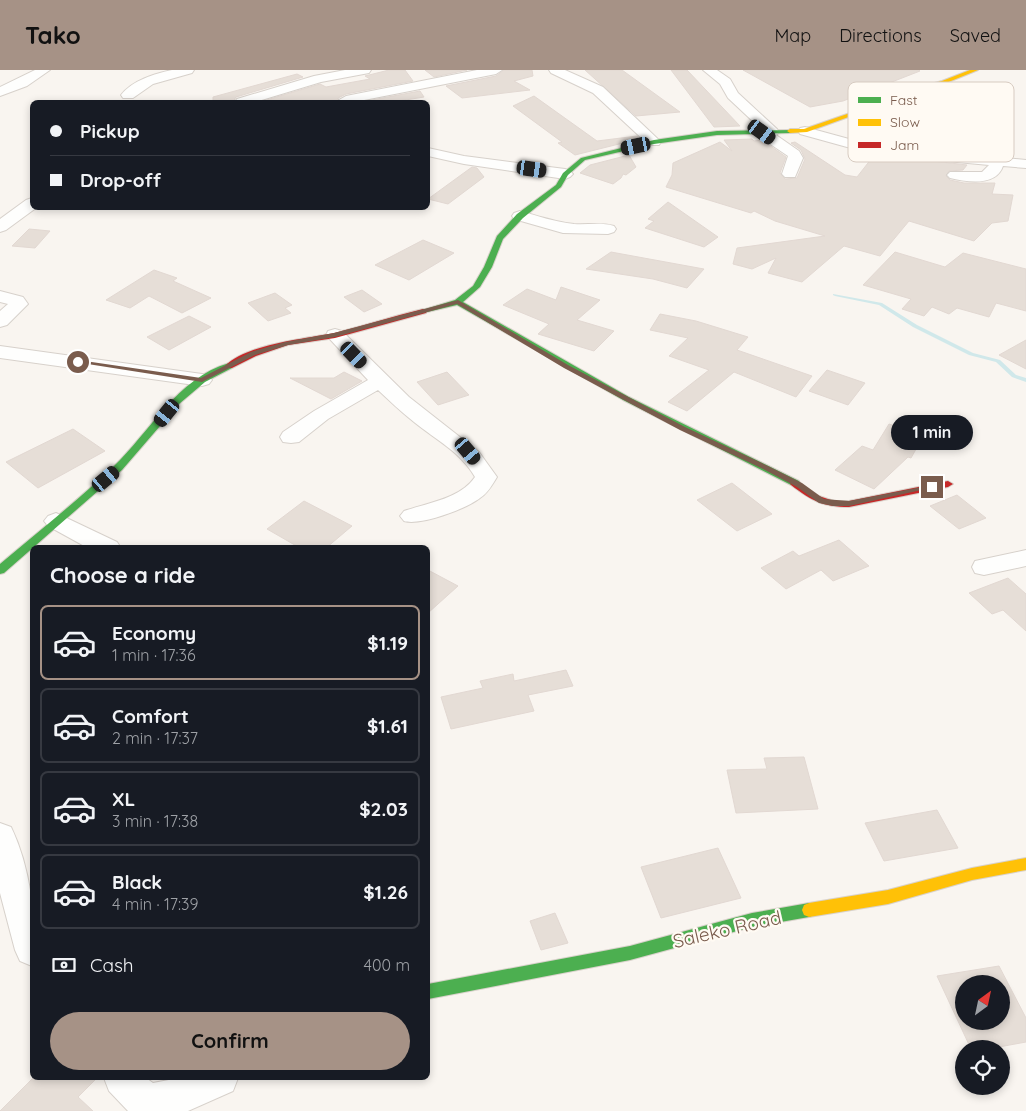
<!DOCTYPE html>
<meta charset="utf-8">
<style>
:root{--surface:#171b24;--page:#20242c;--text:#f1f3f6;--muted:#9ea1a6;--line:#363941;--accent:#a69286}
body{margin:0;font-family:Quicksand,sans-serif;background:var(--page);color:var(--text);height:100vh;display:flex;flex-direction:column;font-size:19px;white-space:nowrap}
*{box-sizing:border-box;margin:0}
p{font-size:16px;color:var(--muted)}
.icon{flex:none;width:28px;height:28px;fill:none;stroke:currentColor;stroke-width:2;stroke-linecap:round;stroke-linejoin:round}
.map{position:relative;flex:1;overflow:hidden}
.side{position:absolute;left:30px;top:475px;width:400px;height:535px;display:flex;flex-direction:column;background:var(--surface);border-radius:8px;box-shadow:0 2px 8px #0003}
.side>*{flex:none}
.top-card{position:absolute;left:30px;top:30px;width:400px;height:110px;border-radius:8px;box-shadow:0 2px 8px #0003;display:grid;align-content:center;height:110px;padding:0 20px;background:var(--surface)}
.needle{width:32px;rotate:33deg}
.buttons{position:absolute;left:955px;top:905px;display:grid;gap:10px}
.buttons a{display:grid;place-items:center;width:55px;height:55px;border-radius:50%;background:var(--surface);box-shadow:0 2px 8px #0003;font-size:25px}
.end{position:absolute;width:22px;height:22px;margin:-11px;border:6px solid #7a5c4d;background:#fff;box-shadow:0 0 0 2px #fff}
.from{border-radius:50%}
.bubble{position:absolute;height:35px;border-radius:18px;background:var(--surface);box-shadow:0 2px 8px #0003;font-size:16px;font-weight:700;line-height:35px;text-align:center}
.car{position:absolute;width:15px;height:30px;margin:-15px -8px;border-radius:6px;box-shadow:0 0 4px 1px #0007;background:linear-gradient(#222 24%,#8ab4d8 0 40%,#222 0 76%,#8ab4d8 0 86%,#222 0)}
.top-card b{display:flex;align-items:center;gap:18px;height:48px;font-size:19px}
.top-card b+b{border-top:1px solid var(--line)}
.top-card i{width:12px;height:12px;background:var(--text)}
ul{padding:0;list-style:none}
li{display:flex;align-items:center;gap:15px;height:75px;margin:0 10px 8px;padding:0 10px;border:2px solid var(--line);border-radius:8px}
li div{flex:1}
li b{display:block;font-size:19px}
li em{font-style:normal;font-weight:700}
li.on{border-color:var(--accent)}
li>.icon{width:45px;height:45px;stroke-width:1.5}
h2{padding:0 20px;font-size:22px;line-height:60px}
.pay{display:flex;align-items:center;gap:12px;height:55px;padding:0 20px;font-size:19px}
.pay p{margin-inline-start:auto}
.button{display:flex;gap:10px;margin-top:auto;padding:10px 20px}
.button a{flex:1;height:58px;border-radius:30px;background:var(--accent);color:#111;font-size:20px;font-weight:700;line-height:58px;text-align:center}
header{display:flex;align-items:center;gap:30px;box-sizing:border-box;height:70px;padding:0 25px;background:var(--accent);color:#111}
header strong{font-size:24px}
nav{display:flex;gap:28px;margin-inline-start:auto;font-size:18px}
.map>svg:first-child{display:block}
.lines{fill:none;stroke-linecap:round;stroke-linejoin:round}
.stream{fill:#d0e8ea;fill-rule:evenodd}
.building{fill:#e6ded7;stroke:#e2d8d2;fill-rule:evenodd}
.street-casing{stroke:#d7d1cb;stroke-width:2}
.fast-casing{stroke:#d9d2cb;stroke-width:2}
.slow-casing{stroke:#d9d2cb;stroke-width:2}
.jam-casing{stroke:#d9d2cb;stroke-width:2}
.street{fill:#fefefd;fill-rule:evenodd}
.fast{fill:#4caf50;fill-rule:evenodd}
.slow{fill:#ffc107;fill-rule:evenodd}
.jam{fill:#c62828;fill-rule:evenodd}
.route{fill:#7a5c4d}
.labels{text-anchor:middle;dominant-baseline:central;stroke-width:4.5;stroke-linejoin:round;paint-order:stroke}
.near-street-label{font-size:19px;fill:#7a5c4d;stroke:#fffaf3}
.key{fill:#fffaf3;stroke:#d7cbc1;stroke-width:1}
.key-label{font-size:14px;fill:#7a5c4d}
</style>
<header>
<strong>Tako</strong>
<nav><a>Map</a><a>Directions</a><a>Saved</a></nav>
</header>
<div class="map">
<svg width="1026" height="1041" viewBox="0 0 1026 1041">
<rect width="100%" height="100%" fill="#f9f5f0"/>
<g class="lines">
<path class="stream" d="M833 224 882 233 917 255 973 283 1000 290 1016 305 1026 308V312L1012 307 996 292 969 285 913 257 879 235 835 226 833 225Z"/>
</g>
<path class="building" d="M389 0H405L413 11 346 24 338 28 339 32H260L320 14 326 17 370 9 365 6Z
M425 0H467L434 7Z
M504 0H532L533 6 514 11 530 20 462 28 446 16 496 6Z
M585 0H622L680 42 636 46Z
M671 0H687L740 56 714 57Z
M743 0H919L920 1 843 31 810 37Z
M297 4 303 7 236 27 233 32H213V27Z
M420 21 424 27 393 32H361Z
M534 26 597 71 637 66 639 69 575 85 558 73 562 72 513 36Z
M752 69 754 71 762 70 786 87 780 103 785 109 797 108 805 89 801 80 791 73 795 72 845 105 857 107 875 84 967 95 963 100 949 101 946 106 950 110 964 113H995L992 124 1013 125 1008 151 992 153 974 171 909 151 880 186 844 176 802 212 768 203 776 188 752 199 733 194 737 178 825 166 775 151 754 141 751 143 666 117 672 105 673 93 720 72 732 81 724 70Z
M629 85 636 97 626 105 623 104 621 108 613 114 580 103 590 95Z
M472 97 477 98 484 107 448 134 428 129Z
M668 132 718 167 704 177 645 158 654 151 648 149Z
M29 159 50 161 35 178 12 176Z
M423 170 454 183 409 210 375 195Z
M611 182 704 199 687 218 653 209 586 199Z
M895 182 945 197 963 183 1026 199V241L996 233 989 247 957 238 949 244 932 237 924 246 902 239 911 229 863 215Z
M154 200 177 208 173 211 211 228 182 243 149 226 130 238 106 230Z
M561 217 600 230 577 250 614 261 594 281 538 264 549 254 503 235 527 219 556 230Z
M362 220 382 234 364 242 344 227Z
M275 223 292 235 285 238 291 243 268 251 248 233Z
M660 244 696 251 748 267 737 280 812 306 796 327 734 302 687 341 668 332 709 300 669 286 688 268 650 260Z
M189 246 211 257 169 280 147 267Z
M1026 270V299L999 285Z
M827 300 865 313 848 335 809 321Z
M344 302 362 311 331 329 290 308H334Z
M447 302 469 325 438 335 417 312Z
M889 354 924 365 911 388 908 387 874 419 835 400 862 376 873 380Z
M73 359 105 381 38 418 6 392Z
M732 413 772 444 737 461 697 430Z
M957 425 986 448 959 459 930 436Z
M304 431 352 456 326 478H300L267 459Z
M839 470 869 496 833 511 821 500 786 519 761 498 793 481 799 486Z
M428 500 458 516 428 543Z
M1008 508 1026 524V561L1003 540 992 544 969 523Z
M566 600 573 616 528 625 534 641 451 659 441 627 483 618 480 611 513 604 514 611Z
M804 687 818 739 736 743 727 700 767 699 764 688Z
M937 740 958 778 884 791 865 753Z
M718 778 741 828 661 848 641 797Z
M555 843 568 873 541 880 530 851Z
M999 896 1026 948V972L988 979H971L937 906ZM964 914H1001V951H964Z
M33 1008H97L78 1027 93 1041H0Z"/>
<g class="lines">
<defs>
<path id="street" d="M35 0H50L27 16 0 26V17Z
M172 0H194L192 3 153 14 133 28H123L121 25C133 10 154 4 172 0Z
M345 0H371L369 3 321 12 255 32H235L237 29 314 6Z
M477 0H502L496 4 354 32H341L339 30 346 26Z
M549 0H565L603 17 661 72 659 75H649L593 23 551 3Z
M703 0H717L730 9 738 23 777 59 779 62 776 65 799 81 803 88 795 107H785L782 104 788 86 757 65 755 62 760 58 728 28 720 14Z
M805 57 849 69 909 79 908 70 914 58H924L926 61 922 70 924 80 1026 90V98L1003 96C996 117 967 112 950 108L947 105 950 102H982L989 95 893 86 847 77 800 64 798 61 800 58Z
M428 78 464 86 565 99 570 101 573 104 570 107 565 109 464 94 428 86Z
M32 128V138H36L6 160 0 162V149L26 130Z
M520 141C538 146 555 152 574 154 587 155 601 152 614 156L616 159 614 162 608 164 563 163 514 149 512 146 514 143Z
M0 221 23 227 28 234 7 255 0 257V241L8 234 0 232Z
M335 259 342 261 409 327 479 382 497 407C492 415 488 423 480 428 466 439 420 456 404 451L400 446 404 441C427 433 460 429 475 407 461 382 436 370 414 352 401 342 390 331 378 320L328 349 299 372 291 373 283 372 280 367 283 362 314 341 368 310 326 265 328 261Z
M0 276 202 304 209 306 212 310 209 314 202 316 0 288Z
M56 443 117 472 121 478H88L48 456 44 451 48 446Z
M1026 480V496L984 505 975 503 972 497 975 491Z
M0 753 11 757C30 796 38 853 32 896L20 891 15 880 0 823Z
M104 1008H146L153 1013 179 1008H238L233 1021 188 1041H128L109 1021Z"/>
<path id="fast" d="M792 60 793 61 790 63 717 65 654 74 585 90 568 105 561 117 523 148 503 169 492 197 480 217 463 232 629 327 799 411 800 413 799 415H791L623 330 457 235 423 243 419 241 455 230 473 216 484 197 497 166 517 144 556 115 563 103 581 88 654 70 717 61Z
M229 293 232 294V298L205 312 179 334 122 400 4 503 0 504V494C38 462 77 431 113 397 150 362 177 308 229 293Z
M809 833 814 835 816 840 814 845 809 847 752 857 630 890 428 929V914L630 876 752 843Z"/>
<path id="slow" d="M970 0H978L946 13 887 29 854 45 807 62 790 63 787 61 790 59H804L850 43 883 27 942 11Z
M1026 788V800L972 810 888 834 809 847 804 845 802 840 804 835 809 833 888 820 972 798Z"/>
<path id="jam" d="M423 239 427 241 426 243 335 268 288 275 256 286 232 298H226L225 296C247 274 304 269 334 263 364 256 393 246 423 239Z
M795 410 819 426 834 431H849L948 411 953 414 948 417 849 437C823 437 812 431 791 415L790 413 791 411Z"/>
</defs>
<use href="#street" class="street-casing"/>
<use href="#fast" class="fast-casing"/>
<use href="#slow" class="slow-casing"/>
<use href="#jam" class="jam-casing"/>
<use href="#street" class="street"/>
<use href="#fast" class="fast"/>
<use href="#slow" class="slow"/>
<use href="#jam" class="jam"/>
</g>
<path class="route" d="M458 230 568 295 685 357 768 396 802 413 824 429 849 431 932 415 935 417 849 436H833L819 433 797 417 763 399 680 360 564 298 457 234 335 267 288 275 255 285 202 312 75 292 78 290 201 308 251 282 285 272 334 263Z"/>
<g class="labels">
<g class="near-street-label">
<text transform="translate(727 859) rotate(-13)">Saleko Road</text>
</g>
</g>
<rect x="848" y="12" width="166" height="80" rx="8" class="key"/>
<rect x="858" y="27" width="23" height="6" fill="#4caf50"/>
<rect x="858" y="49" width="23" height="7" fill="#ffc107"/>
<rect x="858" y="72" width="23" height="6" fill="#c62828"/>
<g class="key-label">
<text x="890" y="35">Fast</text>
<text x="890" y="57">Slow</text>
<text x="890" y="80">Jam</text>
</g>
</svg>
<div class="buttons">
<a><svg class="needle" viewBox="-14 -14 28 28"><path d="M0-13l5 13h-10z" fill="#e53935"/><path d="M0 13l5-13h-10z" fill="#9ea1a6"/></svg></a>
<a><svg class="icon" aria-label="locate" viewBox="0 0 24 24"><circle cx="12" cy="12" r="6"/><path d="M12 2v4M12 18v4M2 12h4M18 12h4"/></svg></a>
</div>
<i class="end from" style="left:78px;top:292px"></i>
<i class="end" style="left:932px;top:417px"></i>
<div class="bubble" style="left:891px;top:345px;width:82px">1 min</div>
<i class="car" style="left:762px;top:62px;rotate:126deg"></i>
<i class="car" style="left:636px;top:76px;rotate:258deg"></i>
<i class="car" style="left:532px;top:99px;rotate:98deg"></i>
<i class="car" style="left:354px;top:285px;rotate:136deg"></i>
<i class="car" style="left:167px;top:343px;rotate:219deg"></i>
<i class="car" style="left:468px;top:381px;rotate:140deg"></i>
<i class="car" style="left:106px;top:409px;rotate:50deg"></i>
<div class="top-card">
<b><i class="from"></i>Pickup</b>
<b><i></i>Drop-off</b>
</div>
<section class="side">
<h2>Choose a ride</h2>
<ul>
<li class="on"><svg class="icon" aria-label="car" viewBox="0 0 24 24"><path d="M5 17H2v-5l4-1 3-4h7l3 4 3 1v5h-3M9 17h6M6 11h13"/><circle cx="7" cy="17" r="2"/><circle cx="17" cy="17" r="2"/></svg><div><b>Economy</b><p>1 min · 17:36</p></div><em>$1.19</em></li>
<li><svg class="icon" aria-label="car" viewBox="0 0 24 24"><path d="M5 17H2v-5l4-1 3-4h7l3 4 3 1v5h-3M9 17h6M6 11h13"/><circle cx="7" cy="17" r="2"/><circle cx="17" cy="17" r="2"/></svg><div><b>Comfort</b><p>2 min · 17:37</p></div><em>$1.61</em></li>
<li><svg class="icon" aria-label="car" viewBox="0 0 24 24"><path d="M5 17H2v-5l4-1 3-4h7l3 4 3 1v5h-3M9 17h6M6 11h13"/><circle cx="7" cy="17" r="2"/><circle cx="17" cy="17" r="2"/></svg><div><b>XL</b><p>3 min · 17:38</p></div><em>$2.03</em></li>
<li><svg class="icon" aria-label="car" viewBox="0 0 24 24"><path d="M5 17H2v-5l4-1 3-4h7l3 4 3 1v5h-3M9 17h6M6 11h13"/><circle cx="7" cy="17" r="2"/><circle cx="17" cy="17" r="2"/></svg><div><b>Black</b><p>4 min · 17:39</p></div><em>$1.26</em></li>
</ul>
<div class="pay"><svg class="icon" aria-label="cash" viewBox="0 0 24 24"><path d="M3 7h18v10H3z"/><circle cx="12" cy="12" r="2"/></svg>Cash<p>400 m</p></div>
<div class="button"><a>Confirm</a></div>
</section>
</div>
